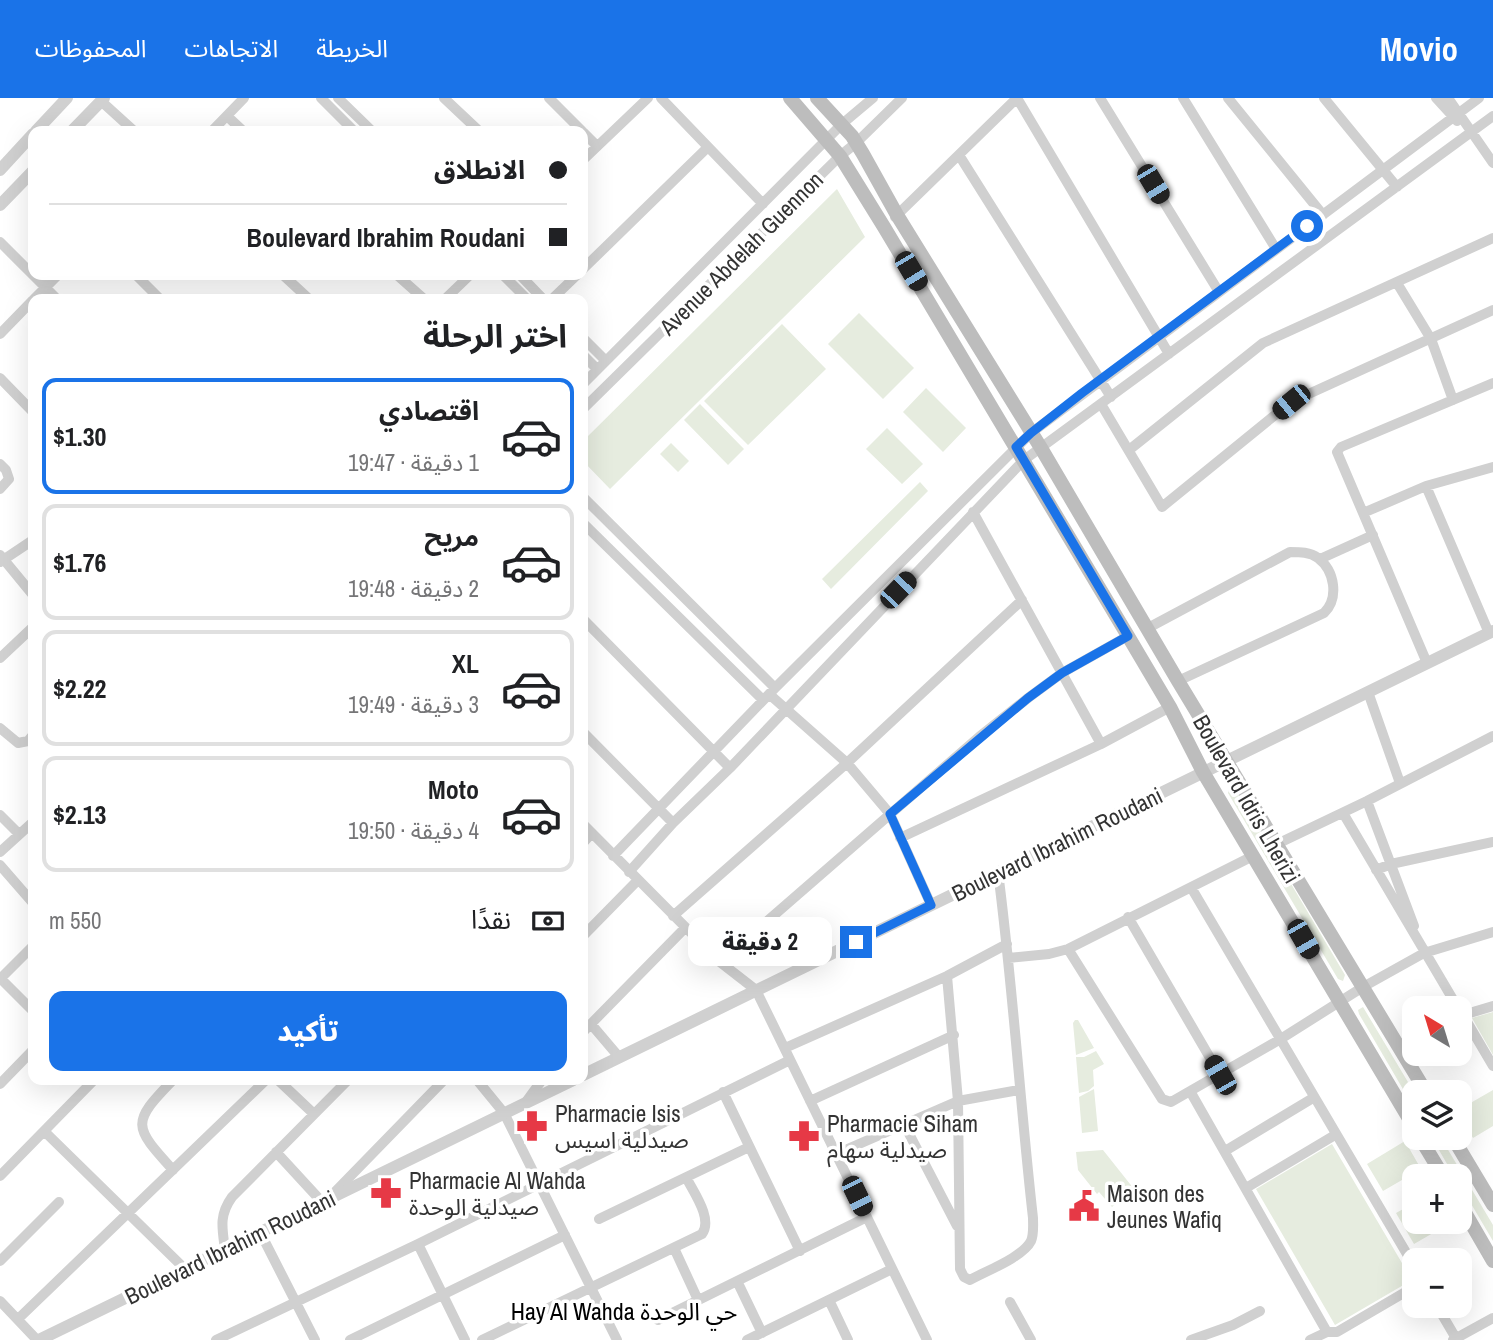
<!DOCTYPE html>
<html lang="ar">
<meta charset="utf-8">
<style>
:root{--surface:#fff;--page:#f2f2f2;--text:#202124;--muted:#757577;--line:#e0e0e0;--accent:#1a73e8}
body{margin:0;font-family:"Archivo Narrow","Noto Sans Arabic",sans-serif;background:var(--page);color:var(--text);direction:rtl;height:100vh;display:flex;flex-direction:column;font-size:26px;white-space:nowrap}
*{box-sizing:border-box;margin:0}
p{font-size:23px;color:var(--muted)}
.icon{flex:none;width:38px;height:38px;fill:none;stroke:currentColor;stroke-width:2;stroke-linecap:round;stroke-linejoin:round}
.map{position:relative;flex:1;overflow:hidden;direction:ltr}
.details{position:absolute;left:28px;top:196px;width:560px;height:791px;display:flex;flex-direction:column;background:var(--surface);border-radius:14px;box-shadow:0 7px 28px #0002;direction:rtl}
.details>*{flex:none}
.banner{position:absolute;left:28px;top:28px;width:560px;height:154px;border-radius:14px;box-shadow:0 7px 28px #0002;direction:rtl;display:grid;align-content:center;height:154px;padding:0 21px;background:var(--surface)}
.needle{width:46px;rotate:322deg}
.tools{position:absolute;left:1402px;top:898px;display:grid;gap:14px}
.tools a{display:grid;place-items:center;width:70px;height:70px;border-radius:14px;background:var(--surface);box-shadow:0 7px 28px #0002;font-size:35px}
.end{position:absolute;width:32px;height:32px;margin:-16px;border:9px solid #1a73e8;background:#fff;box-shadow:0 0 0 4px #fff}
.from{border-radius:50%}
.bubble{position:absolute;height:49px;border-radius:14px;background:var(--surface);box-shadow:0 7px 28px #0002;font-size:23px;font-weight:800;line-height:49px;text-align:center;direction:rtl}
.car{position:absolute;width:21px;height:42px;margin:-21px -10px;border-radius:9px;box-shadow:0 0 5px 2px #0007;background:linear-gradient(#222 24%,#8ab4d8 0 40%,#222 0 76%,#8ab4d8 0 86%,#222 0)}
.banner b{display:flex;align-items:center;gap:24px;height:66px;font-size:26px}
.banner b+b{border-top:2px solid var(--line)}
.banner i{width:18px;height:18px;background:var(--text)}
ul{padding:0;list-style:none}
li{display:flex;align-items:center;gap:21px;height:116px;margin:0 14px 10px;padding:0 7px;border:4px solid var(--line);border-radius:14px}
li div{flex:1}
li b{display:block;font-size:26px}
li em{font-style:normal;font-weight:800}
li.current{border-color:var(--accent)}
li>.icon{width:63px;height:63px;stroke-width:1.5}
h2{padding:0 21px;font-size:32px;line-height:84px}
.pay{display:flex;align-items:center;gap:18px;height:77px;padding:0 21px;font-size:26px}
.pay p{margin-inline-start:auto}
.primary-button{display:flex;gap:14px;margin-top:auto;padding:14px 21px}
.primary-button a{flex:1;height:80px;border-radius:14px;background:var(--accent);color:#fff;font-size:28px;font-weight:800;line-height:80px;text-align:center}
header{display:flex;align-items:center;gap:42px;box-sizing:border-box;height:98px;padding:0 35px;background:var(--accent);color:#fff}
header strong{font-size:33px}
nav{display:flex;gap:38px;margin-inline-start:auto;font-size:24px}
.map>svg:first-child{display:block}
.green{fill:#e6ecdf}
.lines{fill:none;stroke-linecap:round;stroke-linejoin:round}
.minor{stroke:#d0d0d0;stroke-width:10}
.tertiary{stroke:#d0d0d0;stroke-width:12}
.secondary{stroke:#bdbdbd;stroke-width:14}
.route{stroke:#1a73e8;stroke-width:9}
.labels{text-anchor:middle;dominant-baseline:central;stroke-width:7;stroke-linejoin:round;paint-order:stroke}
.street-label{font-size:23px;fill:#333;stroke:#fff}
.poi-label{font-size:23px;fill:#333;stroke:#fff;text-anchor:start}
.neighbourhood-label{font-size:24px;fill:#000;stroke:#fff}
</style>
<header>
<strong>Movio</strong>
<nav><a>الخريطة</a><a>الاتجاهات</a><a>المحفوظات</a></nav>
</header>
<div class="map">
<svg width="1493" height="1242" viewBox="0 0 1493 1242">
<rect width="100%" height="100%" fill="#fff"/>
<path class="green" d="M837 91 865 139 610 391 583 363V343Z
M859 215 914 270 883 301 828 246Z
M782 226 826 271 748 347 704 303Z
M926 290 966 330 943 354 903 314Z
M700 306 744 351 728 367 684 322Z
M887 330 923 366 902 386 866 351Z
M671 345 689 363 678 374 660 356Z
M920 384 928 393 831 491 822 481Z
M1229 691H1235L1345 877 1343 883 1338 881 1228 695Z
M1363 909 1414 994V1010L1359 916 1358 912Z
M1493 914V957L1472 920Z
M1075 922H1078L1094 950 1076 957 1073 925Z
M1096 953 1104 966 1093 972 1094 988 1088 993 1079 995 1076 959H1084Z
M1094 991 1098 1033 1082 1035 1079 999Z
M1493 992V1028L1473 1040 1460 1017V1011Z
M1432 1040H1441L1493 1127V1143L1460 1087V1078H1454Z
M1405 1043 1421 1071 1383 1093 1367 1066Z
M1332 1046 1412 1182 1335 1227 1256 1091Z
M1103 1052 1134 1091 1112 1109 1099 1094 1097 1096 1078 1072 1076 1054Z
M1414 1105V1124H1452L1414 1146 1396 1115Z"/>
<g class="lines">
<path class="minor" d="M321 0 354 33
M338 0 372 33
M444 0 479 33
M549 0 582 33
M661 0 763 106
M1017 0 1169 256
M1100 0 1219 194
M1183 0 1276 151
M1228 0 1323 117
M1324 0 1397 89
M1436 0 1457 23
M1448 0 1493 65
M101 3 134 33
M227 18 243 33
M212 33 244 0
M583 34 597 48
M959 57 1111 299
M583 62 648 0
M895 119 1017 0
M0 144 57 201
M583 171 708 49
M136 177 160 201
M283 177 309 201
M397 177 424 201
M503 177 527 201
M520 177 543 201
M1397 185 1431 241 1453 302
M34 201 58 177
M445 201 470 177
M552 201 577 177
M0 236 33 202
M583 240 606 263
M583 257 597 271
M0 280 33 314
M583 286 842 26 873 0
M1101 306 1162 409 1291 304 1493 212
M583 311 840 58 856 45 902 0
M1129 352 1263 245 1493 140
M0 366 6 372 9 381 0 391
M1426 388 1489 535
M583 399 775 590
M973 414 1101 646
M1363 415 1426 388 1493 369
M583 425 763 602
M0 457 33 497
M1320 461 1373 437
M0 464 33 442
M583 521 730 670
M1148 530 1290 454C1300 454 1310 454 1318 460 1335 473 1339 500 1324 515L1178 583
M0 560 33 529
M1427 565 1337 354 1341 349 1493 285
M1368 594 1400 685
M769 596 847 665 890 716 931 807
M0 630 18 645 28 643 33 637
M583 634 673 725
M1367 703 1414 828
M1343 715 1458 910
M0 717 19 736
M583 726 720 864 756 892 927 1242
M900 740 1101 646 1170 609
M583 745 592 735
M1277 746 1367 703 1493 638
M0 754 33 724
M613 758 775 590 1031 335 1479 0
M0 767 33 805
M1376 772 1391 766 1493 744
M629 774 673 725 730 670 1024 362 1493 18
M1192 791 1414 1168
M673 818 847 665 1022 502
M1128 819 1220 977
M583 838 637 783
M1068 851 1162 1001 1171 1004 1279 942 1363 889 1424 855 1493 834
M1009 860 1049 856 1068 851 1253 758
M720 864 979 639 1028 600 1062 575 1128 538
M947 878 958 1003 960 1171 964 1179 970 1182C986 1173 1023 1159 1031 1143 1034 1136 1033 1127 1033 1120 1020 1005 1013 889 998 774
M0 880 33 913
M0 881 33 848
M1460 912 1493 968
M1463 917 1493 908
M591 926 619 959
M583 934 685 830
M785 950 947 878 1007 846
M278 982 314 1016
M477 982 504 1015 617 1242
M0 986 33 952
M1190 993 1327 1234
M723 994 800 1153
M810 1003 954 937
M526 1004 542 982
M904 1026 957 1128
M44 1033 185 1171
M1225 1053 1313 1000
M276 1054 322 1104
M836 1056 958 1003 1019 992
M173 1072C133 1028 131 1025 173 982
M0 1078 94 982
M1246 1090 1335 1037
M332 1097 444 982
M599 1121 749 1049
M260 1134 315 1242
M418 1146 465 1242
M674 1150 698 1202
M225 1151C222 1130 219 1117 232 1099L348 982
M0 1163 59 1104
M737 1183 762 1235
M829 1202 848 1242
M0 1203 37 1242
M1010 1204 1031 1242
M1437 1208 1457 1242
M18 1221 266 982
M658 1222 867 1119
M216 1242 418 1146 790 962
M350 1242 565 1137
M482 1242 702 1136C713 1121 694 1095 687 1081
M747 1242 892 1171
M1191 1242 1233 1227 1260 1213
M1310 1242 1327 1234H1337L1414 1189
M1453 1242 1493 1220"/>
<path class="tertiary" d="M36 33 67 0
M72 33 104 0
M0 72 33 36
M0 107 33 73
M583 977 1493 533
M39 1242 573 982"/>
<path class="secondary" d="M790 0 840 58 884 129 1128 538 1170 609 1203 674 1414 1029
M817 0 852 38 863 56 897 117 1041 350 1178 583 1426 994
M1420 1040 1443 1078
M1453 1040 1493 1107
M1460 1106 1493 1163"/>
</g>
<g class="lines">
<path class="route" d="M856 844 931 807 890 716 1028 600 1062 575 1128 538 1016 349 1031 335 1082 295 1307 128"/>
</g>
<defs>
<symbol id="pharmacy-bare" viewBox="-9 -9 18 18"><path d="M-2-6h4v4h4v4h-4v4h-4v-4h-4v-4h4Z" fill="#e63946" stroke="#fff" stroke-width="2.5" paint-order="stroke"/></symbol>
<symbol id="civic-bare" viewBox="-9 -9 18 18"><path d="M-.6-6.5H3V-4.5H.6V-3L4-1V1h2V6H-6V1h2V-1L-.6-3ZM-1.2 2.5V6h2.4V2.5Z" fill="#e63946" stroke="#fff" stroke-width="2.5" paint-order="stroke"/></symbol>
</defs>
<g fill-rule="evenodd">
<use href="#pharmacy-bare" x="510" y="1006" width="44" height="44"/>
<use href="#pharmacy-bare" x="782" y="1016" width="44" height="44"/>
<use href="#pharmacy-bare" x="364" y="1073" width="44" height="44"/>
<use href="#civic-bare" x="1062" y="1086" width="44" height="44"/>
</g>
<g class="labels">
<g class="street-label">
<text transform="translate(741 155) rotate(-45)">Avenue Abdelah Guennon</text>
<text transform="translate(1247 701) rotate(60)">Boulevard Idris Lherizi</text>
<text transform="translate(1057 746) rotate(-26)">Boulevard Ibrahim Roudani</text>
<text transform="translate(230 1149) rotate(-26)">Boulevard Ibrahim Roudani</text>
</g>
<g class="poi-label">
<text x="555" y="1015">Pharmacie Isis<tspan x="555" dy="26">صيدلية اسيس</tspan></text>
<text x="827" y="1025">Pharmacie Siham<tspan x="827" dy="26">صيدلية سهام</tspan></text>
<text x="409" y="1082">Pharmacie Al Wahda<tspan x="409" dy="26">صيدلية الوحدة</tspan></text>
<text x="1107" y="1095">Maison des<tspan x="1107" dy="26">Jeunes Wafiq</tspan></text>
</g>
<g class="neighbourhood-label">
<text x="624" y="1213">Hay Al Wahda حي الوحدة</text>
</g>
</g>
</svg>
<div class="tools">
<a><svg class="needle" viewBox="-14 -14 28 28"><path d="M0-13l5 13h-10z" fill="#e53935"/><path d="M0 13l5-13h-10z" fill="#757577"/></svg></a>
<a><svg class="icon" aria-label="layers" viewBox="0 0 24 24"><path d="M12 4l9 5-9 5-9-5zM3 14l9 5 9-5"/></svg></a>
<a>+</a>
<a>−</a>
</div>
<i class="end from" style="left:1307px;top:128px"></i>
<i class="end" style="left:856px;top:844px"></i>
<div class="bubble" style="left:688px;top:819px;width:144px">2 دقيقة</div>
<i class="car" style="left:1153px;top:86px;rotate:149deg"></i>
<i class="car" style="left:911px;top:173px;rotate:149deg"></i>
<i class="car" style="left:1291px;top:304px;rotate:231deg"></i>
<i class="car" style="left:898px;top:492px;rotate:44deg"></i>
<i class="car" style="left:1303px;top:841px;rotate:150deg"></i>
<i class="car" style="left:1220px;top:977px;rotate:330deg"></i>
<i class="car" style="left:857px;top:1098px;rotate:154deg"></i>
<div class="banner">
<b><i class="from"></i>الانطلاق</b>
<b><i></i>Boulevard Ibrahim Roudani</b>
</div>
<section class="details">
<h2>اختر الرحلة</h2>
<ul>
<li class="current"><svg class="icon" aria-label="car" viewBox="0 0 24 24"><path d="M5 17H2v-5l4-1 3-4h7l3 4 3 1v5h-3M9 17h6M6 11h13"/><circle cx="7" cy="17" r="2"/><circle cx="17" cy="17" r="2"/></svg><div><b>اقتصادي</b><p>1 دقيقة · 19:47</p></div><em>$1.30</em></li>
<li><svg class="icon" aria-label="car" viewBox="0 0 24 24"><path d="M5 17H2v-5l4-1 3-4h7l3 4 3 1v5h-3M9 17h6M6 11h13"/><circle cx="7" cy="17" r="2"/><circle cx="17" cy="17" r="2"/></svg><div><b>مريح</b><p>2 دقيقة · 19:48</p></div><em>$1.76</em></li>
<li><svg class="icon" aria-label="car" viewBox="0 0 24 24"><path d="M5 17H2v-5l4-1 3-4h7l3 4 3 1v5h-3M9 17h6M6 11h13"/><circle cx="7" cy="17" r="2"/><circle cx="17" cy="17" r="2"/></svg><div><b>XL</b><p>3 دقيقة · 19:49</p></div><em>$2.22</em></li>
<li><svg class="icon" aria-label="car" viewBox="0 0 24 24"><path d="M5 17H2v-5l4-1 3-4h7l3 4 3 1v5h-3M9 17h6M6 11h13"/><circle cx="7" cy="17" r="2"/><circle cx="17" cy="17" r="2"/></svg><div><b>Moto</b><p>4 دقيقة · 19:50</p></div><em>$2.13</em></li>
</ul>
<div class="pay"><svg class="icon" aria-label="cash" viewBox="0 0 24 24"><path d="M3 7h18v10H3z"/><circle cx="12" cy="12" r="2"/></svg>نقدًا<p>550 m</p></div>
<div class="primary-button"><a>تأكيد</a></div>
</section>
</div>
